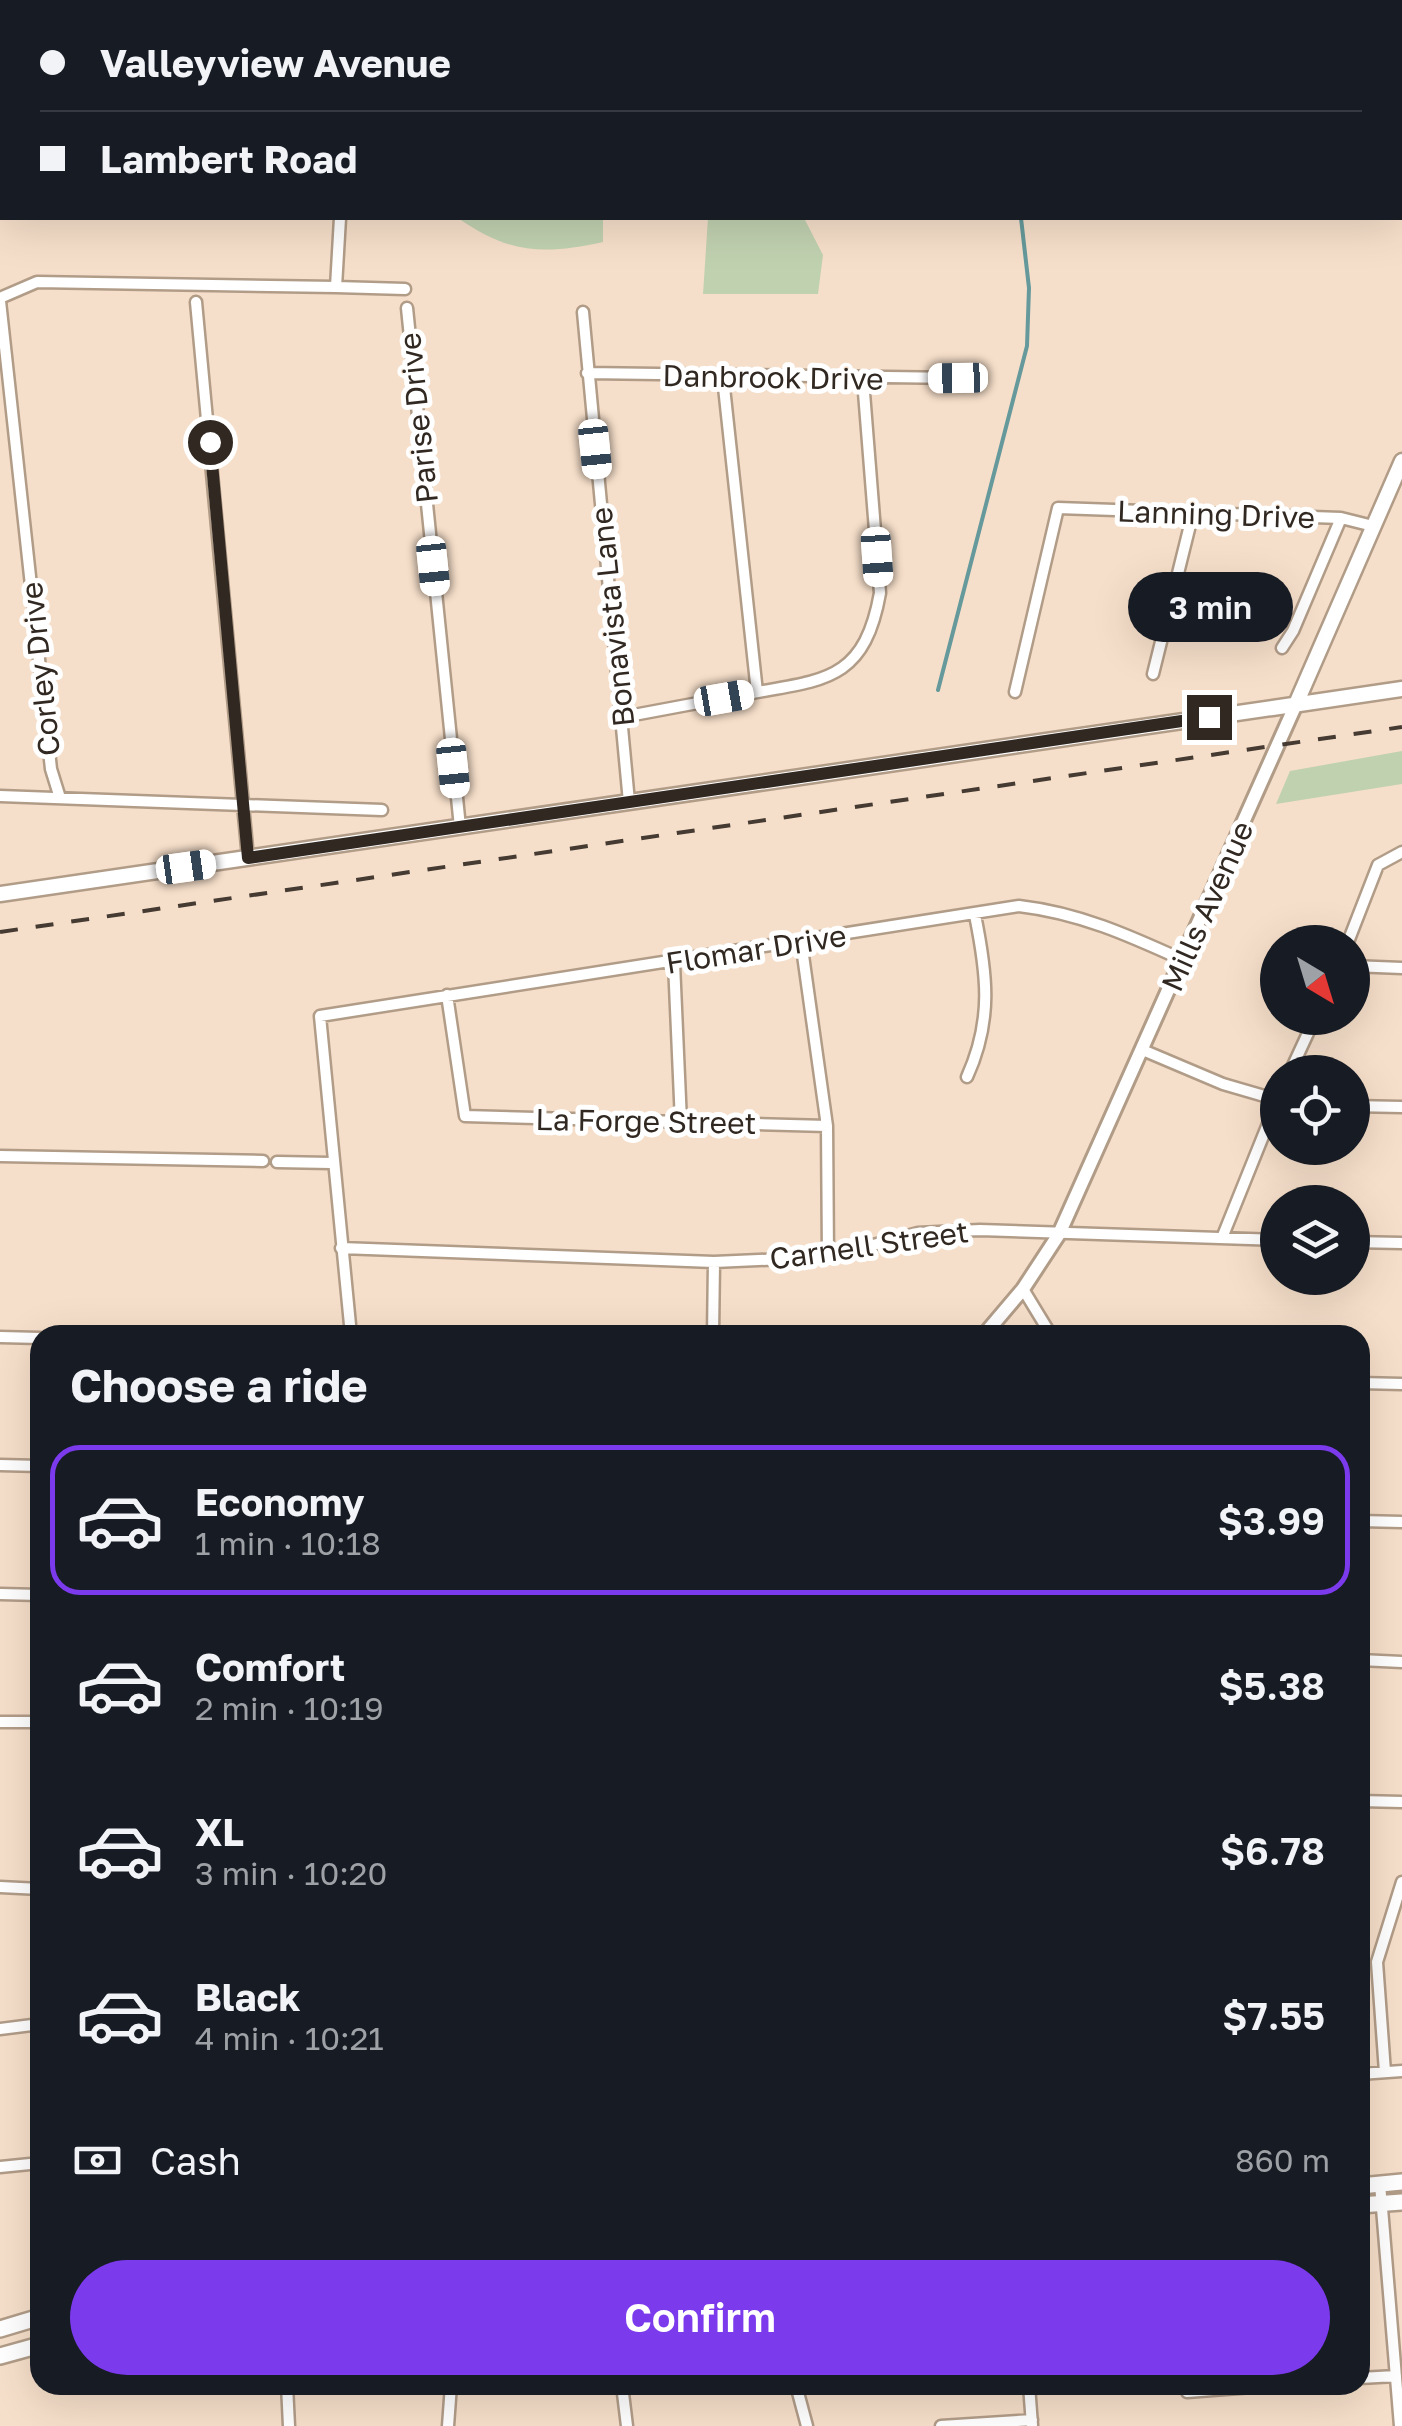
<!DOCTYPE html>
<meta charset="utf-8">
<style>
:root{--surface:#171b24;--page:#20242c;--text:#f1f3f6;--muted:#9ea1a6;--line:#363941;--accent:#7c3aed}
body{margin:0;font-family:"Golos Text",sans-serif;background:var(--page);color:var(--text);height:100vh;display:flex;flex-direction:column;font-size:38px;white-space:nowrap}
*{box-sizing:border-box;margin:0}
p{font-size:32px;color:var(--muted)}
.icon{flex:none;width:55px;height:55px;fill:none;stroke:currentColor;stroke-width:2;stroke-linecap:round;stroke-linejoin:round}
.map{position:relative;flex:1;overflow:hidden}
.panel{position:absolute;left:30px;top:1325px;width:1340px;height:1070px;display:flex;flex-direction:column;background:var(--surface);border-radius:30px;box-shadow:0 10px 40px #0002}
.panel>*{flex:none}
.banner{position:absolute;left:0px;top:0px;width:1402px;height:220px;box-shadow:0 10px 40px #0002;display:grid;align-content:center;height:220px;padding:0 40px;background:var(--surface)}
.needle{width:65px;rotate:142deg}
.buttons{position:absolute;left:1260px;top:925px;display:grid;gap:20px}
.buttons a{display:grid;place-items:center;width:110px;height:110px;border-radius:50%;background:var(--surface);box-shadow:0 10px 40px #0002;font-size:50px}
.end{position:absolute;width:45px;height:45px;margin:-22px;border:12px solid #312821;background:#fff;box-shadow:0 0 0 5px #fff}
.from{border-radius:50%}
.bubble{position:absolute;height:70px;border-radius:35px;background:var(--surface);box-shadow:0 10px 40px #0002;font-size:32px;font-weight:600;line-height:70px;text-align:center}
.car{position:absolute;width:30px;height:60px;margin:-30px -15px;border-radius:12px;box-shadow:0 0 8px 2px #0007;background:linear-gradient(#fff 24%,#345 0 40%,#fff 0 76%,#345 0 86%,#fff 0)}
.banner b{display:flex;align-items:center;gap:35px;height:95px;font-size:38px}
.banner b+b{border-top:2px solid var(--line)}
.banner i{width:25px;height:25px;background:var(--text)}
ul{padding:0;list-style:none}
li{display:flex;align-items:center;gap:30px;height:150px;margin:0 20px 15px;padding:0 20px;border:5px solid transparent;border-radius:30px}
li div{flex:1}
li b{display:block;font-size:38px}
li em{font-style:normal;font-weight:600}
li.on{border-color:var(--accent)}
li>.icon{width:90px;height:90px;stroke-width:1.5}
h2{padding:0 40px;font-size:45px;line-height:120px}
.pay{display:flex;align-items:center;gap:25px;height:110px;padding:0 40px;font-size:38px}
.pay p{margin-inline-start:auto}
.button{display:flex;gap:20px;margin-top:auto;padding:20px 40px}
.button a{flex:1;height:115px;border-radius:60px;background:var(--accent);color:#fff;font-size:40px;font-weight:600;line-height:115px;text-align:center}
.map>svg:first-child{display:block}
.green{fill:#c0d1b0}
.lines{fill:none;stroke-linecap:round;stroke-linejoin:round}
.stream{stroke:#65999b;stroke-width:4}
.minor-casing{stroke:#b19c88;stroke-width:15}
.tertiary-casing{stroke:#b19c88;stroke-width:18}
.secondary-casing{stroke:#b19c88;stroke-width:19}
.primary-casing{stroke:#b19c88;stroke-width:20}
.minor{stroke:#fff;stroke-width:10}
.tertiary{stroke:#fff;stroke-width:12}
.secondary{stroke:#fff;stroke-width:14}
.primary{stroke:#fff;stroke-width:15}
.rail{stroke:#453b32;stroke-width:4;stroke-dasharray:18 18;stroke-linecap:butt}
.route{stroke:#312821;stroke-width:12}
.labels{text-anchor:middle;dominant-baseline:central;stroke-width:10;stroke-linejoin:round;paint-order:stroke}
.street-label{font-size:30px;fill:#312821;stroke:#fff}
</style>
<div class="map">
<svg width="1402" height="2426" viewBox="0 0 1402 2426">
<rect width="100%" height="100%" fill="#f6dfca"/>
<path class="green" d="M458 218H603V242C544 255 509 254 458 218Z
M708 218H804L823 255 818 294H703Z
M1402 751V784L1276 804 1290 771Z"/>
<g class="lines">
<path class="stream" d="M1001 0V2
M938 690 1027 346 1029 288 1021 218"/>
<defs>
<path id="minor" d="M346 0 347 2
M75 2V0
M202 2V0
M0 40H2
M0 163H2
M340 218 336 287 405 289
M0 298 37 282 336 287
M0 301 51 769 60 798
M196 302 248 858
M407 308 460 827
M583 312 629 802
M587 373 958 378
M723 378 757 692
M1282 648 1293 631 1341 518
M1153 674 1193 513
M1015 692 1058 508 1341 518 1373 526
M623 717C664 709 705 702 746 694 822 680 864 683 880 593L863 380
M0 796 382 810
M801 941 827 1126 828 1257
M1348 942 1378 865 1402 852
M674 963 681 1122
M1352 966 1402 968
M447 995 465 1116 827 1126
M1145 1051 1223 1084 1278 1100
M1290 1072 1315 1018
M967 1077C993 1020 987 974 975 915
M1352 1106 1402 1107
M0 1156 263 1161
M277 1162 331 1163
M1222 1238 1278 1099
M1352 1242 1402 1243
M341 1248 714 1262 828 1257 918 1233 980 1230 1278 1240
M1023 1289 1051 1335
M351 1335 320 1016 1019 906C1079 913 1128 935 1183 960
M713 1335 714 1262
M0 1337 40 1338
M1360 1383 1402 1384
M0 1465 40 1466
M1360 1521 1402 1522
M0 1594 40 1595
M1360 1660 1402 1662
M0 1722H40
M1360 1801 1402 1802
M0 1887 40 1889
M0 2029 40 2024
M1385 2072 1377 1962 1402 1882
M1360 2074 1402 2071
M0 2167 40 2163
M1380 2184 1400 2426
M1360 2378 1396 2376
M287 2385 289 2426
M622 2385 627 2426
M796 2385 807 2426
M1029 2385 1032 2425
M1187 2392 1280 2385
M448 2426 451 2385
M941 2426 1032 2420"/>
<path id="tertiary" d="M984 1335 1023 1289 1059 1234 1296 704"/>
<path id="secondary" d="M1296 704 1402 461
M0 894 1402 689"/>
<path id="primary" d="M1360 2186 1402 2182
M1360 2205 1402 2202
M0 2329 40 2317
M0 2356 40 2345"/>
</defs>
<use href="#minor" class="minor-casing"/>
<use href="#tertiary" class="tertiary-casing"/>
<use href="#secondary" class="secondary-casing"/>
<use href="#primary" class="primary-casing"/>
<use href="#minor" class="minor"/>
<use href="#tertiary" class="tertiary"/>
<use href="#secondary" class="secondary"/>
<use href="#primary" class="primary"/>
<path class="rail" d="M0 932 1402 727"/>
</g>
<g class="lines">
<path class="route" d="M210 442 248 858 1209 717"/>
</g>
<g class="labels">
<g class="street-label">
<text transform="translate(773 377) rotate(1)">Danbrook Drive</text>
<text transform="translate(418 418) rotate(-96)">Parise Drive</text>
<text transform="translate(1216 514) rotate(2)">Lanning Drive</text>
<text transform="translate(612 617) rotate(-96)">Bonavista Lane</text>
<text transform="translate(40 669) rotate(-96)">Corley Drive</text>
<text transform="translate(1207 906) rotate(-66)">Mills Avenue</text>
<text transform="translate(756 949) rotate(-9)">Flomar Drive</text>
<text transform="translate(646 1121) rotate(1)">La Forge Street</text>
<text transform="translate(869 1245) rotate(-8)">Carnell Street</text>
</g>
</g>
</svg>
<div class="buttons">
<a><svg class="needle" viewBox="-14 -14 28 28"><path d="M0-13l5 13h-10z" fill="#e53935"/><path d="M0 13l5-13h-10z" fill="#9ea1a6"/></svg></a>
<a><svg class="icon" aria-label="locate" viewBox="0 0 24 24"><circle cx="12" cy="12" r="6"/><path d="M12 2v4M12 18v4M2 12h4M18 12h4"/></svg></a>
<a><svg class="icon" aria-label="layers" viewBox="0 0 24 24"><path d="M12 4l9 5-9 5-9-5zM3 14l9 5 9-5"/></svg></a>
</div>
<i class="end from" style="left:210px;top:442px"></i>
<i class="end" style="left:1209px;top:717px"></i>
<div class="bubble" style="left:1128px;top:572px;width:165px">3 min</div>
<i class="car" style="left:958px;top:378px;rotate:269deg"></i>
<i class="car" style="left:595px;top:449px;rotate:174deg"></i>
<i class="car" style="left:877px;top:557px;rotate:176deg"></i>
<i class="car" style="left:433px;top:566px;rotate:174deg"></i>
<i class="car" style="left:724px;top:698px;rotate:80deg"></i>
<i class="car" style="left:453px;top:768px;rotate:174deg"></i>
<i class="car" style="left:186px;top:867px;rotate:82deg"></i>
<div class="banner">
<b><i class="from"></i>Valleyview Avenue</b>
<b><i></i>Lambert Road</b>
</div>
<section class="panel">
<h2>Choose a ride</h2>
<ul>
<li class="on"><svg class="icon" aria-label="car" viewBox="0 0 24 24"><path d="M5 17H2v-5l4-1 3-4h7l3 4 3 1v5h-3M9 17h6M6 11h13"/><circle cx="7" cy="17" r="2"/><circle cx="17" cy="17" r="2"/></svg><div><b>Economy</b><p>1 min · 10:18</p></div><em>$3.99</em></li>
<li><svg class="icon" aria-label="car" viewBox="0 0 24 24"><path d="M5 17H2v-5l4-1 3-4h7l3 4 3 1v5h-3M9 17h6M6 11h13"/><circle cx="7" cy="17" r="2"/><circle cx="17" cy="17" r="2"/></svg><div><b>Comfort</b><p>2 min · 10:19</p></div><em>$5.38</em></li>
<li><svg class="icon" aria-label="car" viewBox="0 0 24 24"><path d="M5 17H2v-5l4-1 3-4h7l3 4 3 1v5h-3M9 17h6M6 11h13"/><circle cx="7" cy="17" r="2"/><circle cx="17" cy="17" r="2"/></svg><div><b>XL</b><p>3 min · 10:20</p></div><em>$6.78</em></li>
<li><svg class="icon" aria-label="car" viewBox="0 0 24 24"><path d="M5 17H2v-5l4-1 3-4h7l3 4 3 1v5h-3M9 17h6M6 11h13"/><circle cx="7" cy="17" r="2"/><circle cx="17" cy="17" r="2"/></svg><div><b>Black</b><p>4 min · 10:21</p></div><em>$7.55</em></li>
</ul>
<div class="pay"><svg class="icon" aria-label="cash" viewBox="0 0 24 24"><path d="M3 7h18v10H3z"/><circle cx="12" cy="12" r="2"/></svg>Cash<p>860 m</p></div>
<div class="button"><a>Confirm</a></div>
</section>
</div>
